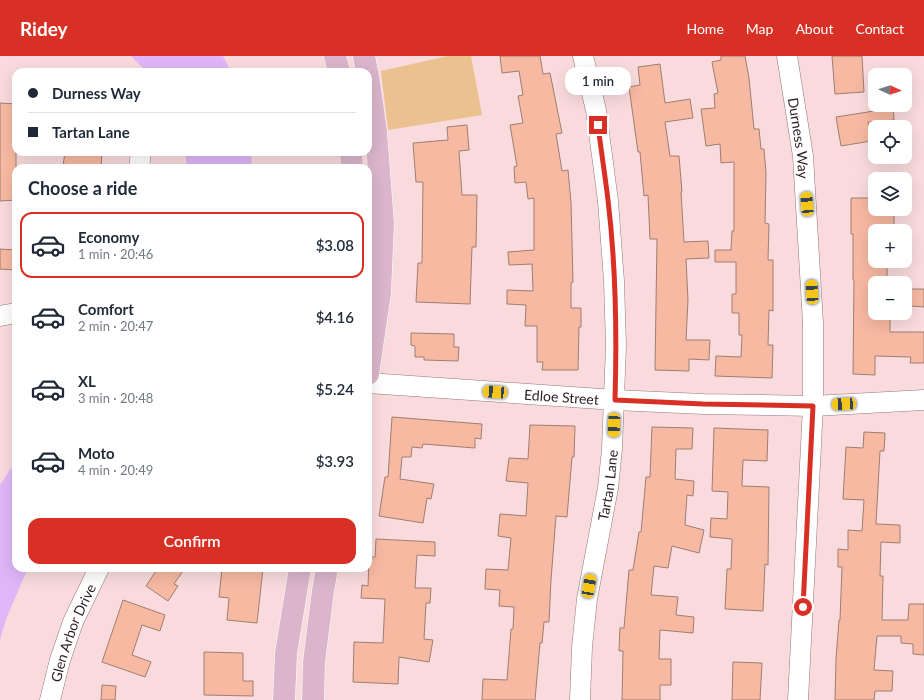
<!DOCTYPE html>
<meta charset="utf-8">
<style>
:root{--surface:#fff;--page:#f6f6f7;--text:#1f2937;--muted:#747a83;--line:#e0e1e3;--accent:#d93025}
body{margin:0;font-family:Lato,sans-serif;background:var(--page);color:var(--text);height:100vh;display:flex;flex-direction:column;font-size:15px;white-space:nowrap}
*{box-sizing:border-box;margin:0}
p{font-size:13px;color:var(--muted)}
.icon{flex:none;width:22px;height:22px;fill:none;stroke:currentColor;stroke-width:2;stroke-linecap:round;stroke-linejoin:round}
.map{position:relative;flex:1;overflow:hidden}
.side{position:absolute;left:12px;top:108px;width:360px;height:408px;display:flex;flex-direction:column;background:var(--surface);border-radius:12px;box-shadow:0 4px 16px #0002}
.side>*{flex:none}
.hud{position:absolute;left:12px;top:12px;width:360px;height:88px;border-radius:12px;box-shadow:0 4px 16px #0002;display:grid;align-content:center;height:88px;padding:0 16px;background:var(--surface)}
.needle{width:26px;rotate:93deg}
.buttons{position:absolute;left:868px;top:12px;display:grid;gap:8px}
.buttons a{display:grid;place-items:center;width:44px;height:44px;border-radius:8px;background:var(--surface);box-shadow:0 4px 16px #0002;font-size:20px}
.end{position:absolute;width:18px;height:18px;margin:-9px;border:5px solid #d93025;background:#fff;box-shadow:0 0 0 2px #fff}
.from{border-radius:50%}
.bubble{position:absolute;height:28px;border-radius:12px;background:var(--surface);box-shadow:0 4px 16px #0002;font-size:13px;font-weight:600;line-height:28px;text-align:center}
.car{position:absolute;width:12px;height:24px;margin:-12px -6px;border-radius:5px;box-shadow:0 0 3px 1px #0007;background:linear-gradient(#f5c518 24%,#345 0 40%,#f5c518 0 76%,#345 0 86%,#f5c518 0)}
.hud b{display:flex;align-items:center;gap:14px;height:38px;font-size:15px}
.hud b+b{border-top:1px solid var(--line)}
.hud i{width:10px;height:10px;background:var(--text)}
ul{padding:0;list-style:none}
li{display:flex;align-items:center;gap:12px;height:66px;margin:0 8px 6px;padding:0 8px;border:2px solid transparent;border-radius:12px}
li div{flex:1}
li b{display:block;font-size:15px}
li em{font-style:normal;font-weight:600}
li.active{border-color:var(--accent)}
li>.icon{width:36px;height:36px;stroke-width:1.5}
h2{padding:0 16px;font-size:18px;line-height:48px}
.button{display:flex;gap:8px;margin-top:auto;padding:8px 16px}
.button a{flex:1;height:46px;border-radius:12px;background:var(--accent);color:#fff;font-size:16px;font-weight:600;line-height:46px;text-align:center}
header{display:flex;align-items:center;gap:24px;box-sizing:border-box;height:56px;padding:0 20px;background:var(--accent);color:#fff}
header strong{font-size:19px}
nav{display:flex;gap:22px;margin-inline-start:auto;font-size:14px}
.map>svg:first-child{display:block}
.green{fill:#ebc18f}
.water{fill:#dfb6f7}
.building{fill:#f7b9a2;stroke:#9e7e72}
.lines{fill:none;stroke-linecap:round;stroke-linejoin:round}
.minor-casing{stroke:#977578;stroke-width:21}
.major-casing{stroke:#fff;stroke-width:23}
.minor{stroke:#fff;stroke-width:20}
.major{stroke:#dab5cb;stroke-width:22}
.route{stroke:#d93025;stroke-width:5}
.labels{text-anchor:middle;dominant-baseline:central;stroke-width:3.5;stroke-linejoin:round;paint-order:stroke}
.street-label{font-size:14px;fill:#2b1d1f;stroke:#fff}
</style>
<header>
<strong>Ridey</strong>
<nav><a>Home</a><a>Map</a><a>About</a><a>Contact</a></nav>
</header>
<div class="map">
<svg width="924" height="644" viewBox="0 0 924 644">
<rect width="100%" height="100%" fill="#fadbdd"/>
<path class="green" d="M448 0H471L482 59 388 74 381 15Z"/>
<path class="water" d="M131 0H223L231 16H147Z
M185 96H251L252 112H187Z
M16 405V512H28L6 563 0 584V429Z"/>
<path class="building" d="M500 0H540L543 18 550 17 562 77 556 78 562 115 568 114 571 146 573 226 571 227V252H581V271H579L578 314H542L543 306H537V270H525L526 249 507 248V234L533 235 532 208 509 209 508 196 534 194V142L528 143 526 126 515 127 514 111 517 110 510 69 523 67 518 40 523 39 519 15 502 17Z
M721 0H745L749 22 754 73H759L761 93H764L766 117 765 167 769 168 768 204H773V255L769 254 768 289H773L772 322 715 320 716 300 741 301 742 279H739V257H732V238H736V206H715V194H731L732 175H734V106L721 107 720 88 706 90 701 53 715 52 714 38 718 37 712 6 721 4Z
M832 0H862L864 36 835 38Z
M660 8 665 47 690 43 693 62 665 66 670 100H679L682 136H681L684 186 708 185 709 202 686 203 688 244 686 284H710L709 304 689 303V315L655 314 657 183H650L648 139 644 140 640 96H638L629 31 640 29 638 11Z
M0 47 16 48V144L0 145Z
M893 52 894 64 868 66 871 85 841 90 836 61Z
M467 69 469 94 459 95 462 139H477L476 191H472L470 248 416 246 418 207H422L423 126H416L413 87 448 84 447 71Z
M65 96H102L101 112 63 110Z
M851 142H875V153H894V175H875V205H887V224H875V257H890V276H924V307H910L911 301 875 300V319L853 318 854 224H853V178H851Z
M0 193 16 194V214L0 213Z
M911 233H924V251L911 250Z
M411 277 454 278V291H459L458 305 424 304V301H415V290L411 289Z
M392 361 482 368 481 383 475 382V392L423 388 422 392 412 391 411 401H402L400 423 434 428 431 443 427 442 423 467 379 460 385 421H388Z
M530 369 575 370 574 401H572L567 461 556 460 551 524 549 566H544L542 587H540L535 644H482L483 623 507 624 511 573H513L514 551 499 550 500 534 485 533 486 513 508 514 511 482 498 480 500 458 526 460 528 427 506 425 509 402 528 403Z
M652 371 693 372 692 393H676L675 423 694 425 693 440 687 439 685 469 704 474 699 497 672 490 668 512 654 510 651 539 678 541 676 559 694 561 693 577 660 574 659 603H671V629H660V644H622L623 595H619L620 572H624L629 514H633L639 476H641L646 421H650Z
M714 372 768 374 767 405 743 404 742 430 769 431 768 509 765 508 763 555 725 553 727 513H731L732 483 710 481 711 462 727 463 728 436 712 435Z
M864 376 885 377 884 395H880L876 468 900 469V487L881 486 880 520H883L882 564H908L909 548H924V599L913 598V588L901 587V580H877L874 614 893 615 892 635H875L874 644H835L836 603 839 564H840L842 511H838V493L848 494V474L862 475 864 444 843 443 846 391 863 392Z
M376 483 435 486V500L417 499 415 532H431L430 547H426L424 583 433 584 429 606 399 601 398 628 353 626 354 586 383 587 385 543 361 542 362 529 368 530 369 501H375Z
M158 512H185L174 528 178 530 168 545 146 530Z
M222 512H263L257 567 227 564 229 542 219 541Z
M123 544 165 559 160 575 142 569 132 599 151 606 145 621 102 606Z
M204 596 243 597V625H253V640L204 639Z
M733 606 762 607 760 644H732Z
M102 629 116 630 115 644H101Z"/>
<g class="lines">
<defs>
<g id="minor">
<path id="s1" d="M787 0 803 100 813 267V350L798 644"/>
<path d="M139 112 141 96"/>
<path d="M0 260 16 257"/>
<path id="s2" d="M368 327 615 344 703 348 813 350 924 344"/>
<path id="s3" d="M50 644 60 604 73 566 99 512"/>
<path id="s4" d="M580 644 582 591 587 543 608 432 612 393 616 290 614 225 608 145 596 54 583 0"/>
</g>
<path id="major" d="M335 0 339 16
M364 0 367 16
M368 19 376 75 383 168 380 237 368 318
M351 96 352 112
M284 644 286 597 300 512
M313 644 314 606 323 535 327 512"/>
</defs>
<use href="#minor" class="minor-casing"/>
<use href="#major" class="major-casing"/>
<use href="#minor" class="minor"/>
<use href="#major" class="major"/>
</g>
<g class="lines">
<path class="route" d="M598 69C601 94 605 119 608 144 616 210 617 277 615 344L703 348 813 350 803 551"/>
</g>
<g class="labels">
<g class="street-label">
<text stroke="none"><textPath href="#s1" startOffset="83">Durness Way</textPath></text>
<text stroke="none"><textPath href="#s2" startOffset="194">Edloe Street</textPath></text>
<text stroke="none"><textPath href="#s4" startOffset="217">Tartan Lane</textPath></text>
<text stroke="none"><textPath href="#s3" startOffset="71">Glen Arbor Drive</textPath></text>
</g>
</g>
</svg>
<div class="buttons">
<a><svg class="needle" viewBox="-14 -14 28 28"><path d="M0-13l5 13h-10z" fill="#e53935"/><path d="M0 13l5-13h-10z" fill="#747a83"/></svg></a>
<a><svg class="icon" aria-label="locate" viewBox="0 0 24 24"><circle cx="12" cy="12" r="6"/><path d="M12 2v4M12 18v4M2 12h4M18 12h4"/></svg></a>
<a><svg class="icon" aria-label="layers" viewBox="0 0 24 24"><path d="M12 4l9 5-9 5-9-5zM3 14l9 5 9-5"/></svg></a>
<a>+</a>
<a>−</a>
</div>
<i class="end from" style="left:803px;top:551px"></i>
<i class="end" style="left:598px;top:69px"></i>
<div class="bubble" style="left:565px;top:11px;width:66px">1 min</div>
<i class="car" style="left:807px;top:148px;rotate:355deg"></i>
<i class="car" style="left:812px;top:236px;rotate:357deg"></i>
<i class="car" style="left:495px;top:336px;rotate:274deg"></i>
<i class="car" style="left:844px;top:348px;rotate:267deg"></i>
<i class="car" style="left:614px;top:369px;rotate:182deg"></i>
<i class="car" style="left:589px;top:530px;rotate:10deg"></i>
<div class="hud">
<b><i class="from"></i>Durness Way</b>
<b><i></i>Tartan Lane</b>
</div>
<section class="side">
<h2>Choose a ride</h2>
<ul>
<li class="active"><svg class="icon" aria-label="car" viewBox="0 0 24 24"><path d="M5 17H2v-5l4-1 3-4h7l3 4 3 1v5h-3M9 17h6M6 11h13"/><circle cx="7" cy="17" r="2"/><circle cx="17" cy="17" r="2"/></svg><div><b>Economy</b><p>1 min · 20:46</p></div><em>$3.08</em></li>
<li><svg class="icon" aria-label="car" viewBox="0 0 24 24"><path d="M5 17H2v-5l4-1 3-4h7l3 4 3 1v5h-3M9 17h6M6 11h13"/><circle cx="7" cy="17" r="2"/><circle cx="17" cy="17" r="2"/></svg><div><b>Comfort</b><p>2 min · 20:47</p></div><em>$4.16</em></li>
<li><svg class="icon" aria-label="car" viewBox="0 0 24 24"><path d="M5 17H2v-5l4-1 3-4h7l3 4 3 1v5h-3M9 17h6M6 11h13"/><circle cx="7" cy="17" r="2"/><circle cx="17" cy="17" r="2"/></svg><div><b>XL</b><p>3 min · 20:48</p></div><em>$5.24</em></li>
<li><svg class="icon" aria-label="car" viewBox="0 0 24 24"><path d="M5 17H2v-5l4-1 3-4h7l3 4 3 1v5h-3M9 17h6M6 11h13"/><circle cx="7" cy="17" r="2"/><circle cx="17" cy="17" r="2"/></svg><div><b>Moto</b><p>4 min · 20:49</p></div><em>$3.93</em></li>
</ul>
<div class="button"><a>Confirm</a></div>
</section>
</div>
